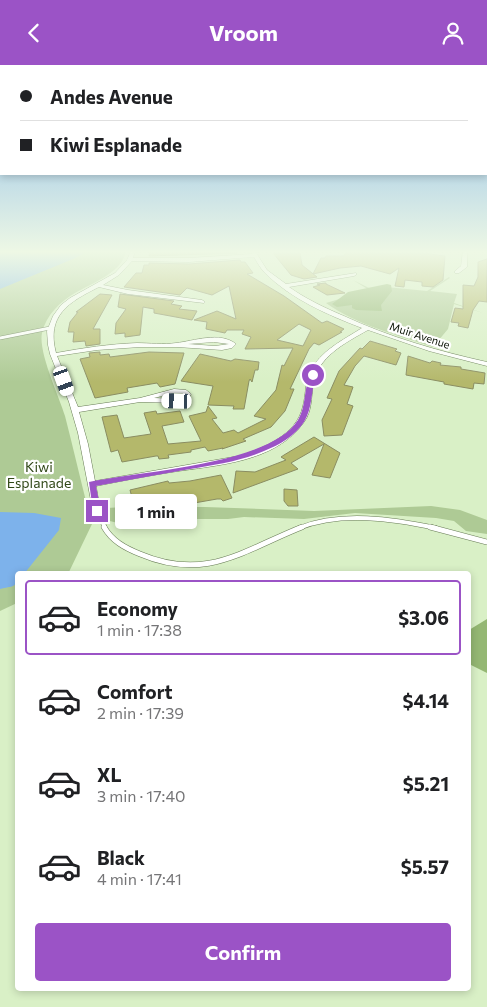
<!DOCTYPE html>
<meta charset="utf-8">
<style>
:root{--surface:#fff;--page:#f6f6f6;--text:#202124;--muted:#757577;--line:#e0e0e0;--accent:#9b53c6}
body{margin:0;font-family:Commissioner,sans-serif;background:var(--page);color:var(--text);height:100vh;display:flex;flex-direction:column;font-size:19px;white-space:nowrap}
*{box-sizing:border-box;margin:0}
p{font-size:16px;color:var(--muted)}
.icon{flex:none;width:28px;height:28px;fill:none;stroke:currentColor;stroke-width:2;stroke-linecap:round;stroke-linejoin:round}
.map{position:relative;flex:1;overflow:hidden}
.details{position:absolute;left:15px;top:506px;width:456px;height:420px;display:flex;flex-direction:column;background:var(--surface);border-radius:5px;box-shadow:0 2px 8px #0003}
.details>*{flex:none}
.top-card{position:absolute;left:0px;top:0px;width:488px;height:110px;box-shadow:0 2px 8px #0003;display:grid;align-content:center;height:110px;padding:0 20px;background:var(--surface)}
.end{position:absolute;width:22px;height:22px;margin:-11px;border:6px solid #9b53c6;background:#fff;box-shadow:0 0 0 2px #fff}
.from{border-radius:50%}
.bubble{position:absolute;height:35px;border-radius:5px;background:var(--surface);box-shadow:0 2px 8px #0003;font-size:16px;font-weight:700;line-height:35px;text-align:center}
.car{position:absolute;width:15px;height:30px;margin:-15px -8px;border-radius:6px;box-shadow:0 0 4px 1px #0007;background:linear-gradient(#fff 24%,#345 0 40%,#fff 0 76%,#345 0 86%,#fff 0)}
.top-card b{display:flex;align-items:center;gap:18px;height:48px;font-size:19px}
.top-card b+b{border-top:1px solid var(--line)}
.top-card i{width:12px;height:12px;background:var(--text)}
ul{padding:9px 0 0;list-style:none}
li{display:flex;align-items:center;gap:15px;height:75px;margin:0 10px 8px;padding:0 10px;border:2px solid transparent;border-radius:5px}
li div{flex:1}
li b{display:block;font-size:19px}
li em{font-style:normal;font-weight:700}
li.on{border-color:var(--accent)}
li>.icon{width:45px;height:45px;stroke-width:1.5}
.action{display:flex;gap:10px;margin-top:auto;padding:10px 20px}
.action a{flex:1;height:58px;border-radius:5px;background:var(--accent);color:#fff;font-size:20px;font-weight:700;line-height:58px;text-align:center}
header{display:flex;justify-content:space-between;align-items:center;height:65px;padding:0 20px;background:var(--accent);color:#fff;font-size:22px;font-weight:700}
.map>svg:first-child{display:block}
.green{fill:#aeca95}
.forest{fill:#94b773}
.water{fill:#7db2eb}
.building{fill:#b4b86b;stroke:#8a8d62;fill-rule:evenodd}
.lines{fill:none;stroke-linecap:round;stroke-linejoin:round}
.lane-far2-casing{stroke:#677b55;stroke-width:4}
.lane-far1-casing{stroke:#677b55;stroke-width:5}
.lane-casing{stroke:#677b55;stroke-width:6}
.street-casing{stroke:#677b55;stroke-width:1}
.lane-far2{stroke:#fff;stroke-width:3}
.lane-far1{stroke:#fff;stroke-width:4}
.lane{stroke:#fff;stroke-width:5}
.street{fill:#fff;fill-rule:evenodd}
.route{fill:#9b53c6}
.labels{text-anchor:middle;dominant-baseline:central;stroke-width:4.5;stroke-linejoin:round;paint-order:stroke}
.far-street-label{font-size:11px;fill:#081003;stroke:#fff}
.park-label{font-size:14px;fill:#314818;stroke:#fff}
</style>
<header><svg class="icon" aria-label="back" viewBox="0 0 24 24"><path d="M15 5l-7 7 7 7"/></svg>Vroom<svg class="icon" aria-label="person" viewBox="0 0 24 24"><circle cx="12" cy="8" r="4"/><path d="M4 21q1-7 8-7t8 7"/></svg></header>
<div class="map">
<svg width="487" height="942" viewBox="0 0 487 942">
<rect width="100%" height="100%" fill="#d9f0c6"/>
<path class="green" d="M0 186H126C122 208 92 218 75 228 60 237 46 250 42 268 38 287 59 331 65 351 73 382 80 413 88 444L125 442H205L314 446 431 441 460 445 487 455V469L466 466 454 456 436 453 355 448 304 454 244 452 228 454H195L154 451 138 458 123 459 105 455 92 459 68 509H18L17 538 0 546Z
M449 212 450 213 430 226 457 229 454 238 483 248 454 239 448 264 433 282C397 270 357 260 326 238L369 225 353 215 371 224 386 222 427 226Z"/>
<path class="forest" d="M387 219 391 220 392 226 381 240 382 246 356 245 352 243V240L337 242 332 239 348 227Z
M487 554V608L469 599V565Z"/>
<path class="water" d="M0 186H85L83 189 73 194 0 224Z
M0 447 34 448 61 453 59 465 24 509H18C18 523 12 521 0 524Z"/>
<path class="building" d="M150 186H235L237 188 149 191Z
M346 186H375L371 188H422L445 191 443 215 433 222 422 221V217L405 215 404 222 395 221 399 203 390 209 361 201 340 203 313 209 321 193H325L326 191H344Z
M273 188H300L302 200 317 212 304 214 291 210Z
M487 194V237L479 236 473 245 468 263 458 261 459 258 451 257 455 243 463 244V220L474 221 478 212V197Z
M240 195 241 197H245L253 208 247 209 284 231 322 258 327 256 344 264 340 267H342L319 280 314 278 309 284 290 324H294L285 346 271 362 243 374 246 376 222 384 223 383 208 386 205 382 191 385V387L168 390 169 393 159 394 158 391H156L122 397 118 385 111 387 102 352 117 350 124 373 151 369 144 348 156 346 157 349 180 346 184 357 162 361 168 379 201 376 189 351 206 347 208 341 217 353 212 354 223 368 234 365 238 368 266 354 254 351 276 325 282 300 284 301 293 283 245 284 251 272 242 269 244 265H227L225 268 206 264 207 257 194 255 217 246 236 254 229 221 212 230 187 223 180 230 124 222 136 208H142L144 200H149V198L189 199ZM299 259 311 265 303 281 277 275Z
M326 218V219L345 228 327 230 313 222 320 220 317 219Z
M100 229 112 230 93 264H100V279L86 281 85 276 73 277 74 267H68L70 257 78 247H76Z
M120 229 174 236 171 239 182 241 179 244 197 246 192 255 154 248V244L143 242 140 270 125 272V268L115 269 116 258 126 244 118 242Z
M370 276 397 284 395 286 401 288 396 300 364 291 355 301 344 320 353 322 347 339 353 341 342 370 324 371 322 355 332 334 327 333 339 306 360 283 362 284Z
M100 287V290L109 289 110 292 149 287 184 288 175 319 160 322 157 318 127 323 128 327 95 333 80 294 90 292 89 288Z
M200 289 231 296 235 294 259 297 258 305H255L252 317 250 314 249 316 244 344H233L234 341 208 340 213 321 181 316Z
M408 291 430 298 432 296 441 298 440 300 461 302V304L485 308 484 319 474 318 473 324 444 319V317L406 310Z
M314 372 340 388 330 413 312 410 324 379 291 398 298 404 233 428 236 406 255 407 286 395 281 392 284 390Z
M221 410 232 433 223 436 221 434H217L194 438 193 435 188 436 186 430 134 440 130 425 168 416 169 418 190 416Z
M284 424 297 425 298 441H288L284 436Z"/>
<g class="lines">
<defs>
<path id="lane-far2" d="M0 273 50 263"/>
<path id="lane-far1" d="M95 439 105 463
M299 463C341 446 393 454 436 463"/>
<path id="lane" d="M104 462C112 476 125 483 140 489 206 517 244 485 302 462
M430 462 487 477"/>
<path id="street" d="M131 186H135L133 193H189L252 189 251 186H255L267 205 286 219 356 208V210L354 211 289 222C306 234 325 243 344 251 389 272 438 286 487 297V301L429 286 368 265C345 278 317 292 313 320 311 333 312 346 304 357 275 398 217 400 172 407 146 411 121 416 96 421L99 439 98 441H92L78 368 69 337 50 289 48 280 47 266 53 251 61 240 70 233 115 208 127 195ZM254 192C257 197 260 203 265 208 291 234 328 250 362 263 343 275 320 286 310 307 305 318 306 330 303 341 297 370 264 383 239 391L95 416 88 379 79 347 140 337 177 338 188 335 191 329 186 325 174 324 140 333 78 342 57 291 97 285 140 282H177L222 285 232 283 236 279C220 266 194 276 176 278 163 280 150 278 137 278 110 279 83 283 56 288 46 250 69 237 99 222L128 229 204 238 205 237 202 235 128 225 103 220 119 210 132 196 189 197ZM214 277 229 279 215 281 188 279ZM174 328H182L184 330 183 333 177 334 154 333Z
M463 186H467V202L459 208H455V206L461 201Z"/>
</defs>
<use href="#lane-far2" class="lane-far2-casing"/>
<use href="#lane-far1" class="lane-far1-casing"/>
<use href="#lane" class="lane-casing"/>
<use href="#street" class="street-casing"/>
<use href="#lane-far2" class="lane-far2"/>
<use href="#lane-far1" class="lane-far1"/>
<use href="#lane" class="lane"/>
<use href="#street" class="street"/>
</g>
<linearGradient id="sky" x2="0" y2="1"><stop stop-color="#7db3e9"/><stop offset="0.59" stop-color="#eef8e5"/><stop offset="1" stop-color="#eef8e5" stop-opacity="0"/></linearGradient>
<rect width="487" height="317" fill="url(#sky)"/>
<path class="route" d="M311 308 316 310C311 325 313 342 304 357 295 371 279 380 264 386 241 396 214 400 190 404 159 410 127 415 96 421L101 446 97 449 93 446 89 417C139 406 270 400 298 355 307 340 303 323 311 308Z"/>
<g class="labels">
<g class="far-street-label">
<text transform="translate(420 270) rotate(18)">Muir Avenue</text>
</g>
<g class="park-label">
<text x="39" y="401">Kiwi<tspan x="39" dy="16">Esplanade</tspan></text>
</g>
</g>
</svg>
<i class="end from" style="left:313px;top:310px"></i>
<i class="end" style="left:97px;top:446px"></i>
<div class="bubble" style="left:115px;top:429px;width:82px">1 min</div>
<i class="car" style="left:64px;top:316px;rotate:160deg"></i>
<i class="car" style="left:177px;top:336px;rotate:272deg"></i>
<div class="top-card">
<b><i class="from"></i>Andes Avenue</b>
<b><i></i>Kiwi Esplanade</b>
</div>
<section class="details">
<ul>
<li class="on"><svg class="icon" aria-label="car" viewBox="0 0 24 24"><path d="M5 17H2v-5l4-1 3-4h7l3 4 3 1v5h-3M9 17h6M6 11h13"/><circle cx="7" cy="17" r="2"/><circle cx="17" cy="17" r="2"/></svg><div><b>Economy</b><p>1 min · 17:38</p></div><em>$3.06</em></li>
<li><svg class="icon" aria-label="car" viewBox="0 0 24 24"><path d="M5 17H2v-5l4-1 3-4h7l3 4 3 1v5h-3M9 17h6M6 11h13"/><circle cx="7" cy="17" r="2"/><circle cx="17" cy="17" r="2"/></svg><div><b>Comfort</b><p>2 min · 17:39</p></div><em>$4.14</em></li>
<li><svg class="icon" aria-label="car" viewBox="0 0 24 24"><path d="M5 17H2v-5l4-1 3-4h7l3 4 3 1v5h-3M9 17h6M6 11h13"/><circle cx="7" cy="17" r="2"/><circle cx="17" cy="17" r="2"/></svg><div><b>XL</b><p>3 min · 17:40</p></div><em>$5.21</em></li>
<li><svg class="icon" aria-label="car" viewBox="0 0 24 24"><path d="M5 17H2v-5l4-1 3-4h7l3 4 3 1v5h-3M9 17h6M6 11h13"/><circle cx="7" cy="17" r="2"/><circle cx="17" cy="17" r="2"/></svg><div><b>Black</b><p>4 min · 17:41</p></div><em>$5.57</em></li>
</ul>
<div class="action"><a>Confirm</a></div>
</section>
</div>
